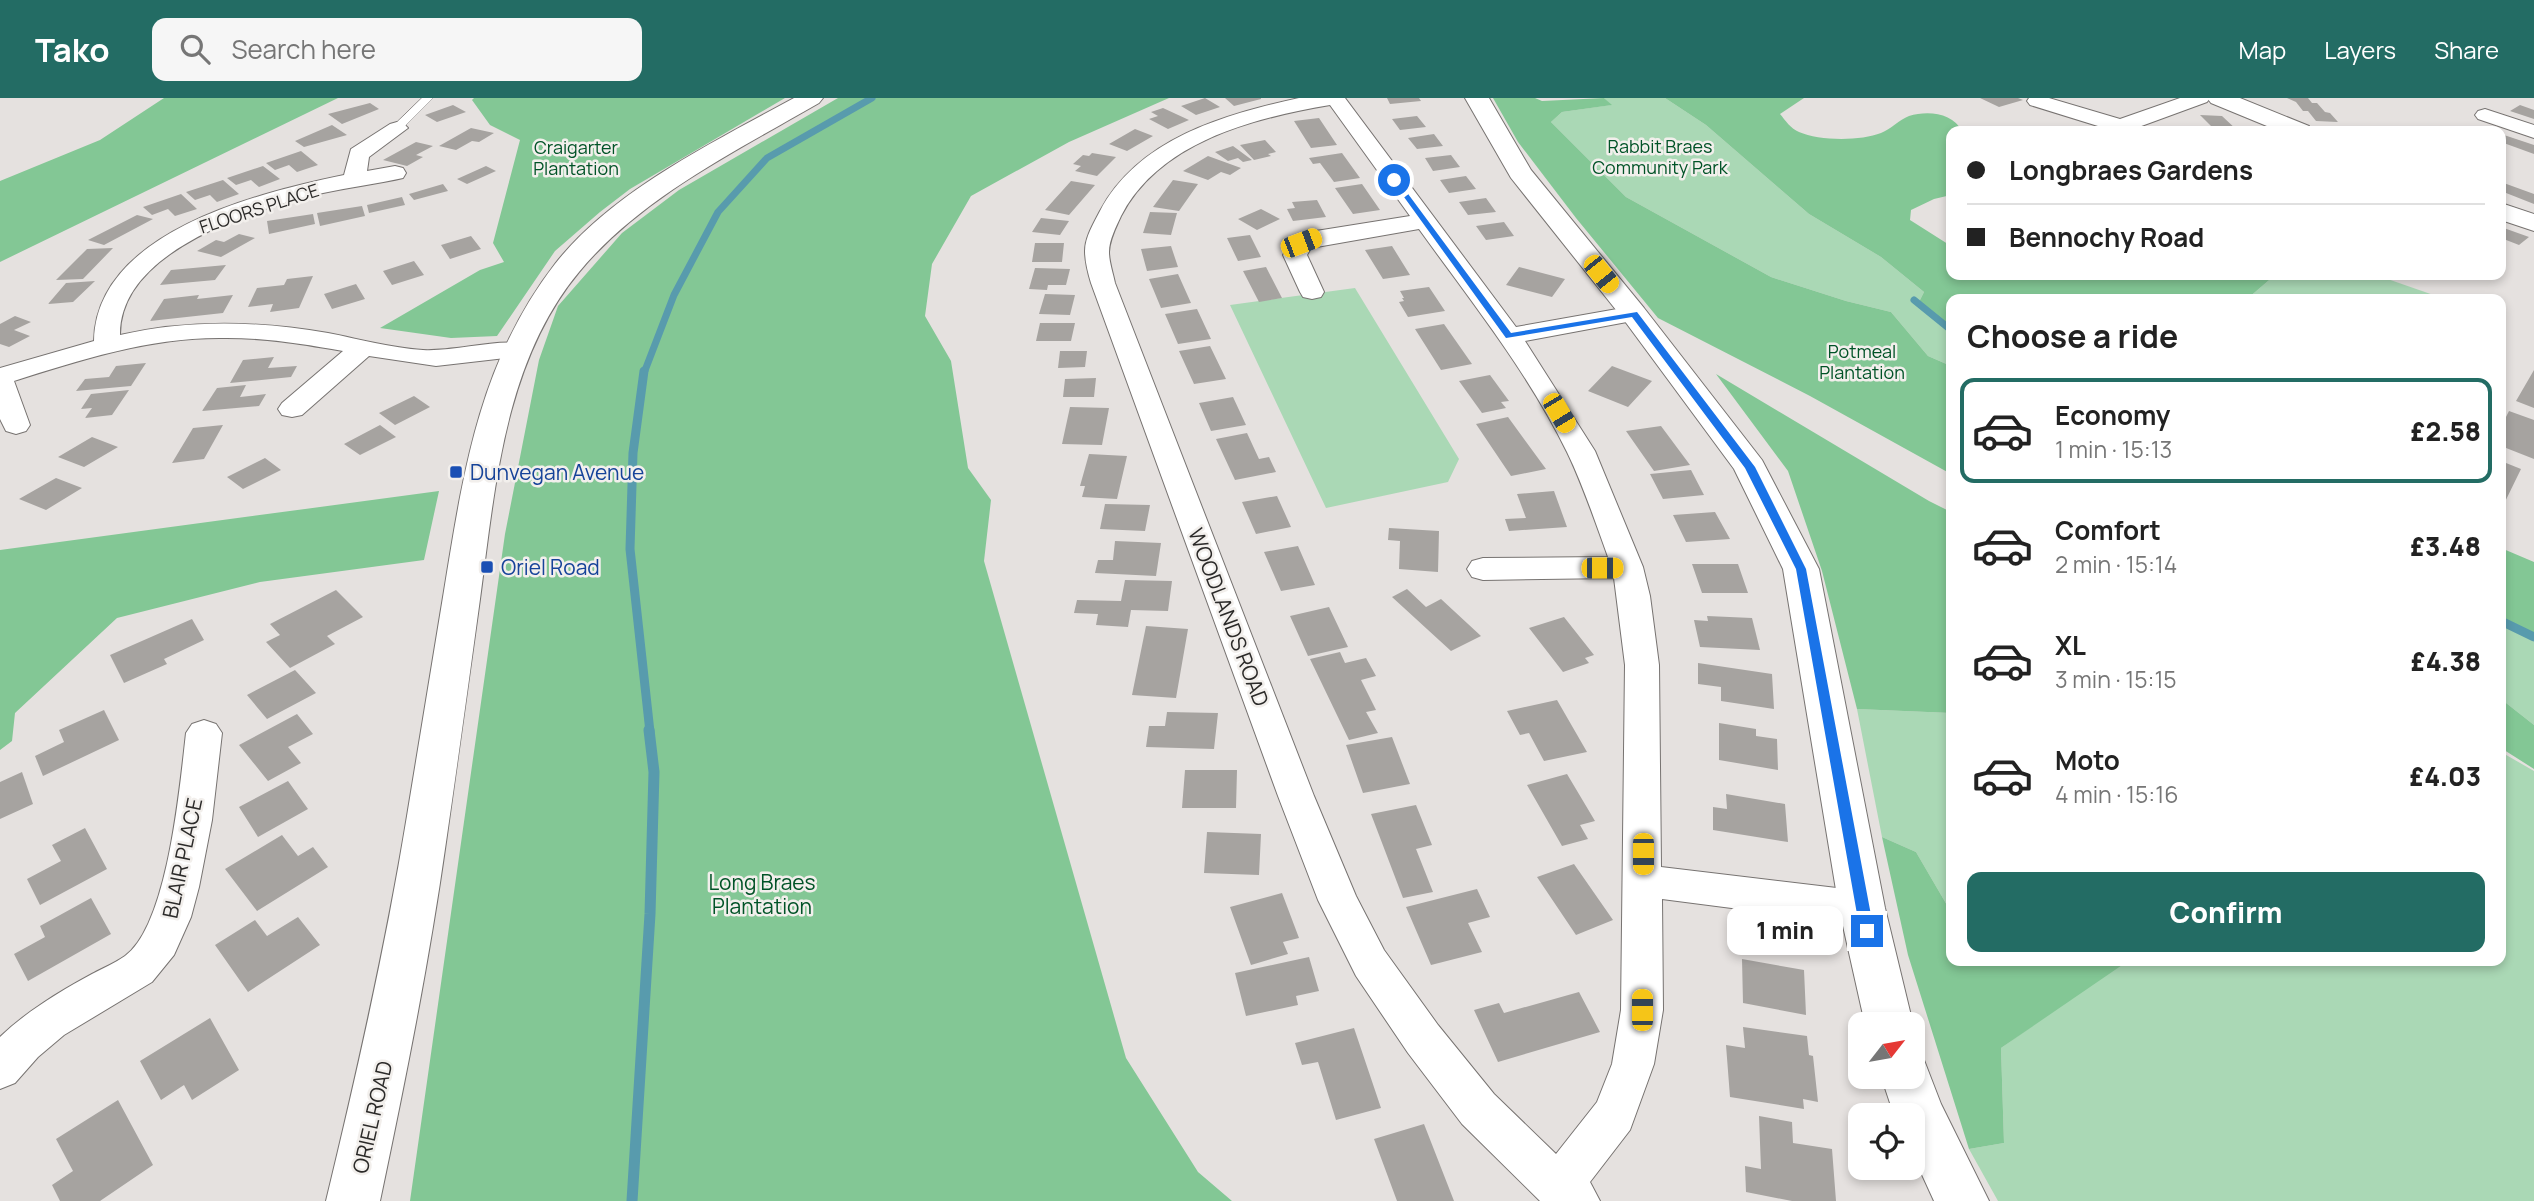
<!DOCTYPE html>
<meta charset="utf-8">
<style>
:root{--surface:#fff;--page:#f6f6f6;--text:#222;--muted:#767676;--line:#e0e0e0;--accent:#236c64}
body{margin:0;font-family:Manrope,sans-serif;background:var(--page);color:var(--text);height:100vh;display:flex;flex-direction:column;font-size:26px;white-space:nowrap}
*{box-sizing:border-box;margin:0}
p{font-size:23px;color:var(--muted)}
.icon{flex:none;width:38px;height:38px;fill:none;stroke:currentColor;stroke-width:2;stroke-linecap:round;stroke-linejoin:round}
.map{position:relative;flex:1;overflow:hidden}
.side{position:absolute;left:1946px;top:196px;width:560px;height:672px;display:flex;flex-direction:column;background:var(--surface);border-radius:14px;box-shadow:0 4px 10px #0003}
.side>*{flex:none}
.banner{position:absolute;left:1946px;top:28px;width:560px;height:154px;border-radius:14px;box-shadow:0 4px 10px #0003;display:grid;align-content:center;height:154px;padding:0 21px;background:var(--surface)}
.needle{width:46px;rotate:59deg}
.tools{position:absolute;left:1848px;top:914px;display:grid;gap:14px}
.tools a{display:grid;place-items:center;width:77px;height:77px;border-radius:14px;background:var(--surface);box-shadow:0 4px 10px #0003;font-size:35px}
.end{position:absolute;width:32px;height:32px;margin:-16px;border:9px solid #1a73e8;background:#fff;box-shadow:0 0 0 4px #fff}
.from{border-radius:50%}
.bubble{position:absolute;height:49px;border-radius:14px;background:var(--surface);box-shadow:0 4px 10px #0003;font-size:23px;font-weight:800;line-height:49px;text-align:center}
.car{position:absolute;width:21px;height:42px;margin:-21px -10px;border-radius:9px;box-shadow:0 0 5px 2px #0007;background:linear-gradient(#f5c518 24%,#345 0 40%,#f5c518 0 76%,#345 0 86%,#f5c518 0)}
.banner b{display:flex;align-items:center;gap:24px;height:66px;font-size:26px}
.banner b+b{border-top:2px solid var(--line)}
.banner i{width:18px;height:18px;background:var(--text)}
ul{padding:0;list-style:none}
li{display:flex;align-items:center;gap:21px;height:105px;margin:0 14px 10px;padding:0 7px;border:4px solid transparent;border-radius:14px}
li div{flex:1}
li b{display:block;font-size:26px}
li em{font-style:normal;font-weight:800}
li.selected{border-color:var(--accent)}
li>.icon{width:63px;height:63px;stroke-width:1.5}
h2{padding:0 21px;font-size:32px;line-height:84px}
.button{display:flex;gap:14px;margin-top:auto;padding:14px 21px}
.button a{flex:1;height:80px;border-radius:14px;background:var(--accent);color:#fff;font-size:28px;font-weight:800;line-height:80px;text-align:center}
header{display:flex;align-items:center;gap:42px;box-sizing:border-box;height:98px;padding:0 35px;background:var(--accent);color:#fff}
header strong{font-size:33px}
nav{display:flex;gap:38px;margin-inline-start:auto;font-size:24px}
.search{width:490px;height:63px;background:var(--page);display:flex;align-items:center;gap:18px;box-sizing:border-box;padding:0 24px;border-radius:14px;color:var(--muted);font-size:26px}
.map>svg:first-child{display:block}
.green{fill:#aad8b5}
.forest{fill:#83c795}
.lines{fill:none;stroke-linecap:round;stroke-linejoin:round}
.stream-far2{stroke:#589bad;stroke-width:7}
.stream-far1{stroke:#589bad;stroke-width:9}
.stream{stroke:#589bad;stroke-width:11}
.building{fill:#a6a3a0}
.service-casing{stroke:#777371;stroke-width:1}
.minor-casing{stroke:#777371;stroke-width:2}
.tertiary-casing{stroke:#777371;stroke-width:2}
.primary-casing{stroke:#777371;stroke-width:2}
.service{fill:#fff;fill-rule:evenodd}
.minor{fill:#fff;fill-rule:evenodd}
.tertiary{fill:#fff;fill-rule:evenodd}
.primary{fill:#fff;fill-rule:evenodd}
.route{fill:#1a73e8}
.transit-dot{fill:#1a4fb4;stroke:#f2efec;stroke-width:2.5}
.labels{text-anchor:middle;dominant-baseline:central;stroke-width:5;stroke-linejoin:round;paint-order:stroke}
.far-park-label{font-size:18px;fill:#005327;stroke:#f2efec}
.far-street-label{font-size:18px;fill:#2b2a29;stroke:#f2efec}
.transit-label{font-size:21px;fill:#164399;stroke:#f2efec;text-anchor:start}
.street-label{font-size:21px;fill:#2b2a29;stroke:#f2efec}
.park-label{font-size:21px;fill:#005327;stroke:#f2efec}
</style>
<header>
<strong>Tako</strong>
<div class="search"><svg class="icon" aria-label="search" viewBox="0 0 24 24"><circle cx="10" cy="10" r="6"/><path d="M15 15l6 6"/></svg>Search here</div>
<nav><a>Map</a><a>Layers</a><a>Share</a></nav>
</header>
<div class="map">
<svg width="2534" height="1103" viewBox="0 0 2534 1103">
<rect width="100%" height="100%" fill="#e5e1df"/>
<path class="green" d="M1604 0H1665L1706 27 1809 116 1881 159 1924 194 1919 204 1951 229V268L1928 258 1891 214 1846 203 1771 179 1626 99 1551 24 1562 14 1611 7Z
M2275 177H2376L2445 201H2247Z
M1355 190 1459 361 1448 384 1326 410 1230 207Z
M2501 526 2534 541V627L2501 601Z
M1857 611 1951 615V814L1916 754 1882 739Z
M2501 654 2534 673V1103H1998L1969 1051 2004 1045 2001 950 2124 863H2501Z"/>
<path class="forest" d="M164 0H338L0 164V83L100 42Z
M474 0H785L630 91 600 114 555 153 497 238 451 240 380 230 480 172 504 164 493 145 520 42 490 27 472 2Z
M838 0H1169L1069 44 971 98 932 166 925 218 951 263 968 370 991 402 984 463 1126 960 1198 1074 1232 1103H410L505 436 539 262 558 208 622 135 679 92Z
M1493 0H1535L1542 3 1604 0 1612 7 1562 14 1551 24 1626 99 1771 179 1846 203 1891 214 1928 258 1951 268V376L1810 298 1658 220 1576 120 1518 44Z
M1665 0H1804L1780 16C1785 22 1791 31 1799 34 1819 43 1861 43 1881 35 1891 31 1899 22 1909 18 1928 12 1953 15 1962 33H1951V97L1934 101 1911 112 1910 122 1951 148V177L2084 179 2094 177H2275L2247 201H1951V229L1919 204 1924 194 1881 159 1809 116 1706 27Z
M1716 276 1929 403 1951 414V615L1857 611 1822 473 1788 373Z
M439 393 424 462 260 484 117 520 15 615 12 643 0 652V452Z
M2501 450 2534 464V541L2501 526Z
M2501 601 2534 627V671L2501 650Z
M1882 739 1916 754 1951 814V863H2128L2001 950 2004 1045 1969 1051 1908 857Z"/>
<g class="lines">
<path class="stream-far2" d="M1914 202 1951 232
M644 275 674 197 718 114 767 60 872 0"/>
<path class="stream-far1" d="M644 273 633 355 630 451 650 634
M2501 523 2534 539"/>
<path class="stream" d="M632 1103 650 816 654 674 649 632"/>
</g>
<path class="building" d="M1205 0 1220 9 1196 17 1181 8Z
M1225 0H1261V1L1234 8Z
M1387 0H1419L1421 3 1390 6Z
M1980 0H2018L2023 2 1999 9Z
M2287 0H2308L2312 5H2317L2325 14 2330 15 2338 24 2316 23 2308 13H2303L2296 4Z
M370 5 379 11 342 26 328 16Z
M453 7 466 14 437 24 425 17Z
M2520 7 2534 12V21L2510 13Z
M1163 10 1189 22 1168 31 1149 21 1158 18 1151 14Z
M2200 17 2222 18 2238 33H2216Z
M1417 18 1426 29 1400 32 1392 21Z
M1319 20 1337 47 1311 50 1294 23Z
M332 27 347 37 304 49 295 43Z
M471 30 494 35 479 44 472 43 456 52 439 48Z
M1135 31 1153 38 1127 53 1109 46Z
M1434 36 1443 48 1417 51 1408 40Z
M2501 36 2534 47V56L2501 44Z
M1265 42 1276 54 1268 56 1271 58 1254 62 1240 47Z
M416 44 433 48 416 57 423 59 407 68 383 62Z
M1233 48 1252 62 1243 64 1238 60 1228 63 1215 54Z
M301 53 318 67 297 74 289 67 275 72 266 65Z
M1092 55 1116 59 1097 78 1075 73 1081 68 1073 66 1083 57 1089 58Z
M1342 55 1360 80 1334 84 1320 65 1313 66 1309 60Z
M1451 57 1460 69 1433 73 1425 60Z
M1208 58 1241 70 1230 77 1221 74 1208 82 1183 73Z
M263 68 280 81 259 89 251 82 236 87 227 80Z
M486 68 496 73 467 86 457 81Z
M1466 78 1476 91 1449 95 1440 82Z
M223 82 239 96 217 104 210 97 195 102 186 94Z
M1173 82 1198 86 1179 113 1153 109Z
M1071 83 1095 87 1069 117 1045 112Z
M2501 84 2534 96V106L2501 93Z
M443 86 448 93 414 102 409 96Z
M1362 86 1380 112 1353 116 1335 90Z
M181 96 197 111 175 118 168 111 152 117 143 109Z
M402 99 405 107 369 115 367 107Z
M1486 100 1496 114 1468 117 1459 104Z
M1317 102 1326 119 1293 123 1287 111 1295 110 1292 104Z
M362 108 365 118 320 128 317 115Z
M1261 111 1280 121 1257 132 1238 121Z
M1150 114 1177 115 1171 137 1143 135Z
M313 116 315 126 269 136 267 123Z
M137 117 153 121 104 147 88 142Z
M1041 120 1069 123 1060 137 1032 134Z
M1504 124 1514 138 1486 142 1476 128Z
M2501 129 2529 139 2519 147 2501 140Z
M239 136 255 140 221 159 197 153 216 142 224 144Z
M1250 137 1261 159 1238 163 1227 140Z
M471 138 481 151 450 161 441 147Z
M1035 145H1064L1062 164H1032Z
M1171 148 1178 169 1147 173 1141 151Z
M1392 148 1410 177 1383 181 1365 152Z
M113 150 83 181 56 182 87 151Z
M414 163 424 177 392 187 383 173Z
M226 167 215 182 160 187 171 172Z
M1266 169 1282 200 1259 204 1243 173Z
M1519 169 1565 181 1552 199 1506 187Z
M1035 170 1070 171 1066 187H1048L1047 192 1029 191Z
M1178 176 1191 205 1161 210 1149 181Z
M313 178 299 210 270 214 273 206 248 209 257 190 284 187 287 181Z
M95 183 73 204 48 206 66 185Z
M356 186 365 201 332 211 324 196Z
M1429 189 1445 213 1408 219 1399 204 1404 203 1402 200H1404L1400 193Z
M1045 196 1075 197 1070 217 1039 216Z
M199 197 197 201 233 197 223 215 150 223 164 201Z
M1197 211 1211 241 1178 246 1165 216Z
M15 218 31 224 14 232 30 238 9 249 0 246V226Z
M1040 225H1075L1071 243H1036Z
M1444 226 1472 266 1441 272 1415 231Z
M1210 248 1226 281 1194 286 1179 253Z
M1060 253H1087L1085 269 1058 270Z
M274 259 268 270 297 268 291 279 230 285 243 262Z
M146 265 131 288 76 293 85 281 109 279 116 268Z
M1612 268 1652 283 1628 309 1588 293Z
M2534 272V310L2516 303Z
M1490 277 1509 303 1501 304 1506 310 1482 315 1459 283Z
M1096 280 1094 299H1063L1065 281Z
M246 287 240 299 266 296 259 308 202 313 217 290Z
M129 292 112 317 85 320 92 310 81 311 91 296Z
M414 298 430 309 395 327 379 315Z
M1233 299 1246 327 1211 333 1199 305Z
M1070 309 1109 310 1102 347 1062 346Z
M2509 313 2534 322V361L2501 348V329Z
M1508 319 1546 371 1511 378 1476 326Z
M223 327 204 361 172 365 193 330Z
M380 327 396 339 360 357 344 346Z
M1661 328 1690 367 1654 373 1626 333Z
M1247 335 1259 361 1269 359 1276 374 1235 382 1216 341Z
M92 339 118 349 84 369 58 359Z
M1089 356 1127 358 1117 401 1082 399 1085 388H1080Z
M265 360 281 372 243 391 227 379Z
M2501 363 2521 371 2501 412Z
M1691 372 1704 397 1663 401 1650 376Z
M56 380 82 390 46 412 19 401Z
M1554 393 1567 429 1509 433 1505 421 1526 420 1517 396Z
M1277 398 1291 429 1256 436 1242 404Z
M1105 406 1150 407 1145 433 1100 431Z
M1715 414 1730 441 1686 444 1673 417Z
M1389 430 1439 433 1438 474 1399 471 1400 443 1388 442Z
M1115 443 1161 445 1156 478 1095 475 1098 462H1113Z
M1298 448 1315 487 1281 493 1264 454Z
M1692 466H1738L1748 495H1702Z
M1125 482 1172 483 1168 513 1131 512 1128 529 1096 527 1098 516 1074 515 1077 502 1121 503Z
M1407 491 1426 509 1441 501 1481 538 1451 553 1392 499Z
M336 492 363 519 327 538 335 546 290 570 266 544 280 537 270 526Z
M1329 509 1348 549 1308 558 1290 518Z
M1707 518 1752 520 1760 552 1700 549 1694 522 1708 523Z
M1564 519 1594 557 1585 560 1589 565 1563 574 1529 530Z
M192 521 204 542 164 561 167 566 124 585 110 557Z
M1146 528 1188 531 1176 600 1132 597Z
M1340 554 1345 565 1366 560 1376 578 1361 582 1376 612 1366 614 1378 635 1349 642 1310 561Z
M1698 565 1772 576 1774 611 1721 603V589L1698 586Z
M295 572 316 595 267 621 247 597Z
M1557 602 1587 654 1544 663 1529 635 1520 637 1507 613Z
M104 612 119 642 43 678 35 658 64 644 59 632Z
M1167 614 1218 615 1214 651 1146 649 1149 628H1165Z
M297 616 313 636 288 649 301 665 268 683 239 647Z
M1719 625 1756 631V638L1777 641 1778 672 1719 662Z
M1392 639 1410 686 1363 695 1346 647Z
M1185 672H1237L1236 710H1182Z
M22 674 33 706 0 721V684Z
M1567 676 1595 723 1580 727 1588 741 1562 748 1527 687Z
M288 683 308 711 258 739 239 709Z
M1726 696 1785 706 1788 744 1713 732V709L1727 711Z
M1416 707 1432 747 1416 751 1433 794 1403 800 1371 716Z
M85 730 107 771 40 807 27 781 61 763 52 747Z
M1207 734 1261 736 1259 777 1204 775Z
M282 737 298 758 313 749 328 769 257 813 225 771Z
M1574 766 1613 822 1576 837 1537 779Z
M1477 791 1490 819 1468 825 1482 854 1431 867 1406 809Z
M1282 795 1299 840 1283 844 1288 856 1251 867 1230 809Z
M91 800 111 836 28 883 14 856 45 839 40 828Z
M298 819 320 847 248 894 215 847 255 822 267 838Z
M1309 859 1319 893 1296 898 1298 907 1246 918 1235 875Z
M1742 861 1804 872 1806 917 1743 905Z
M1579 894 1600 934 1498 964 1474 912 1499 905 1504 915Z
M210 920 239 972 192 1002 184 987 161 1002 140 963Z
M1743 929 1807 938 1809 957 1813 958 1818 1004 1803 1001 1804 1011 1730 999 1726 947 1745 950Z
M1354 930 1381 1010 1336 1022 1318 964 1302 967 1295 945Z
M118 1002 153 1067 100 1103H60L52 1087 73 1073 56 1041Z
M1759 1018 1792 1024 1793 1045 1832 1051 1836 1103H1792L1746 1094 1745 1068 1761 1071Z
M1424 1026 1454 1103H1397L1374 1041Z"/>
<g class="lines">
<defs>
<path id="service" d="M422 0H433L401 32H393V28Z"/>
<path id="minor" d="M1299 0H1345L1516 229 1634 208 1643 211 1647 216 1643 221 1525 243 1595 353 1643 469 1650 498 1659 567 1661 769 1862 793 1876 798 1882 810 1876 822 1862 827 1662 801 1663 912 1654 966 1630 1032 1590 1084 1600 1103H1540L1462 1026 1408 955 1356 878 1318 802 1278 698 1091 185C1088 175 1085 164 1085 153 1085 139 1094 125 1100 113 1139 40 1224 17 1299 0ZM1330 7 1410 118 1316 133 1294 140 1283 157 1300 194 1303 199 1312 201 1321 199 1324 194 1307 157 1311 150 1419 131C1470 202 1528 274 1567 354 1583 387 1595 423 1608 459L1483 460 1472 463 1467 471 1472 479 1483 482 1614 480 1625 567 1621 912 1612 966 1597 1004 1556 1056 1494 996 1438 927 1384 852 1356 798 1314 698 1115 185C1113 175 1109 164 1109 154 1109 142 1116 129 1121 118 1159 44 1253 20 1330 7Z
M2029 0H2049L2120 21 2180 0H2210L2207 4 2136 30 2137 33H2114L2030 7 2027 3Z
M2485 11 2534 27V40L2478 21 2475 17 2478 13Z
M397 24 404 26 408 30 369 59 367 73 395 68 403 70 406 75 403 80C377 86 350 89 323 95 257 110 119 152 120 237 190 221 258 223 328 235 359 241 391 250 423 252 453 254 500 240 524 246L528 252 524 258 436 268 369 258 302 317 292 319 282 317 278 311 282 305 343 253C302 246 261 239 219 240 148 240 80 262 14 283L30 327 26 333 16 336 6 333 0 321V270L94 243C96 134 258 95 344 77L351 51 390 26Z
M204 622 216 626 222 635 212 722 199 789 191 819 174 857 152 884 64 937 38 959 15 985 0 991V939C27 913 59 894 92 876 103 870 115 865 125 858 168 827 180 687 186 635L192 626Z"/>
<path id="tertiary" d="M1465 0H1489L1531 72 1644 210 1762 362 1819 471 1885 810 1913 926V927L1865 926 1839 810 1783 471 1734 371 1624 222 1511 80Z
M2207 0H2240L2309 28 2312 33H2279L2211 5Z
M2501 105 2534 116V133L2501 122Z
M1913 957 1924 962 1941 1006 1989 1103H1934L1913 1057V1017H1894L1881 978H1913Z"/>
<path id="primary" d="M794 0H823L819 5C736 53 641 99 579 174 504 264 495 390 480 501 469 582 458 663 446 744 429 865 405 984 380 1103H326C357 975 386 847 407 718 419 645 431 572 443 499 463 377 478 266 555 166 612 93 714 44 794 0Z"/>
</defs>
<use href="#service" class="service-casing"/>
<use href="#minor" class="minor-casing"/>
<use href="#tertiary" class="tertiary-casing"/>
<use href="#primary" class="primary-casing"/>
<use href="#service" class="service"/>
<use href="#minor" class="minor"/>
<use href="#tertiary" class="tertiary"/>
<use href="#primary" class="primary"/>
</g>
<path class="route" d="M1391 81H1397L1511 235 1637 214 1755 369 1806 471 1874 833 1872 837H1862L1860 833 1796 471 1745 370 1632 219 1506 240Z"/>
<g class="transit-dot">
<rect x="449" y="367" width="14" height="14" rx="3.5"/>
<rect x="480" y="462" width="14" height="14" rx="3.5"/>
</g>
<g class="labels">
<g class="far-park-label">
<text x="1660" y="48">Rabbit Braes<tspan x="1660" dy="21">Community Park</tspan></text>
<text x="576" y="49">Craigarter<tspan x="576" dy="21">Plantation</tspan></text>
<text x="1862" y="253">Potmeal<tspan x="1862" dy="21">Plantation</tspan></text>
</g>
<g class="far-street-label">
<text transform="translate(259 110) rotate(-18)">FLOORS PLACE</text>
</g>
<g class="transit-label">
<text x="470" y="374">Dunvegan Avenue</text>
<text x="501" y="469">Oriel Road</text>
</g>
<g class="street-label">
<text transform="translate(1229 519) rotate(69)">WOODLANDS ROAD</text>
<text transform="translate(182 760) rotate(-78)">BLAIR PLACE</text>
<text transform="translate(372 1019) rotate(-77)">ORIEL ROAD</text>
</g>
<g class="park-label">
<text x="762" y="784">Long Braes<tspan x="762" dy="24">Plantation</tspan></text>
</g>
</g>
</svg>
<div class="tools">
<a><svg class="needle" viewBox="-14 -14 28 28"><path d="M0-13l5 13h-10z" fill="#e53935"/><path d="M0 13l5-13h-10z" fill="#767676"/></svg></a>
<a><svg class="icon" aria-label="locate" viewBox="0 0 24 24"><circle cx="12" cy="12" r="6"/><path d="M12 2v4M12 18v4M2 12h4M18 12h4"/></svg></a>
</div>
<i class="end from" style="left:1394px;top:82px"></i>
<i class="end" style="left:1867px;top:833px"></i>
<div class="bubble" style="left:1727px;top:808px;width:116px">1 min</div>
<i class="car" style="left:1301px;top:145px;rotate:69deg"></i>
<i class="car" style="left:1601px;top:176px;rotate:141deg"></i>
<i class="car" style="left:1559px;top:315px;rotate:149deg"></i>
<i class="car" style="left:1602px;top:470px;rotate:90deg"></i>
<i class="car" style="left:1643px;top:756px;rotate:180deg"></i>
<i class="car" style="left:1642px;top:912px;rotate:0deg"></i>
<div class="banner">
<b><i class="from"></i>Longbraes Gardens</b>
<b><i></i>Bennochy Road</b>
</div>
<section class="side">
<h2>Choose a ride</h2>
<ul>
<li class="selected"><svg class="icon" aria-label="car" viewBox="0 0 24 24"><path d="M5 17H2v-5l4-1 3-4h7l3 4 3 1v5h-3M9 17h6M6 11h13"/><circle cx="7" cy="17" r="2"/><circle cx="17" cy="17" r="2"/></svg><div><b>Economy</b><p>1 min · 15:13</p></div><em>£2.58</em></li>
<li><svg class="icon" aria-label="car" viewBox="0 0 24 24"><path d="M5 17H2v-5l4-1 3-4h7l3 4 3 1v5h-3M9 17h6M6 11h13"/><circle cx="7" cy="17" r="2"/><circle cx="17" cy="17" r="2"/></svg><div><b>Comfort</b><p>2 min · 15:14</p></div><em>£3.48</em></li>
<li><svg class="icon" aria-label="car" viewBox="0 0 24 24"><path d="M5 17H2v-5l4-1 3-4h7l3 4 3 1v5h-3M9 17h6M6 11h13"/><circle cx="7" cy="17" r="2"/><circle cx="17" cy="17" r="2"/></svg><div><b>XL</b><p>3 min · 15:15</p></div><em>£4.38</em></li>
<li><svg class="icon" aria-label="car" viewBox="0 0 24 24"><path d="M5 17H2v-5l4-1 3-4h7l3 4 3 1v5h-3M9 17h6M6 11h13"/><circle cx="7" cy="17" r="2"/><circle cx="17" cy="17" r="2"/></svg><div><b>Moto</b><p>4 min · 15:16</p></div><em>£4.03</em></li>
</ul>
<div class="button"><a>Confirm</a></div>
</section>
</div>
